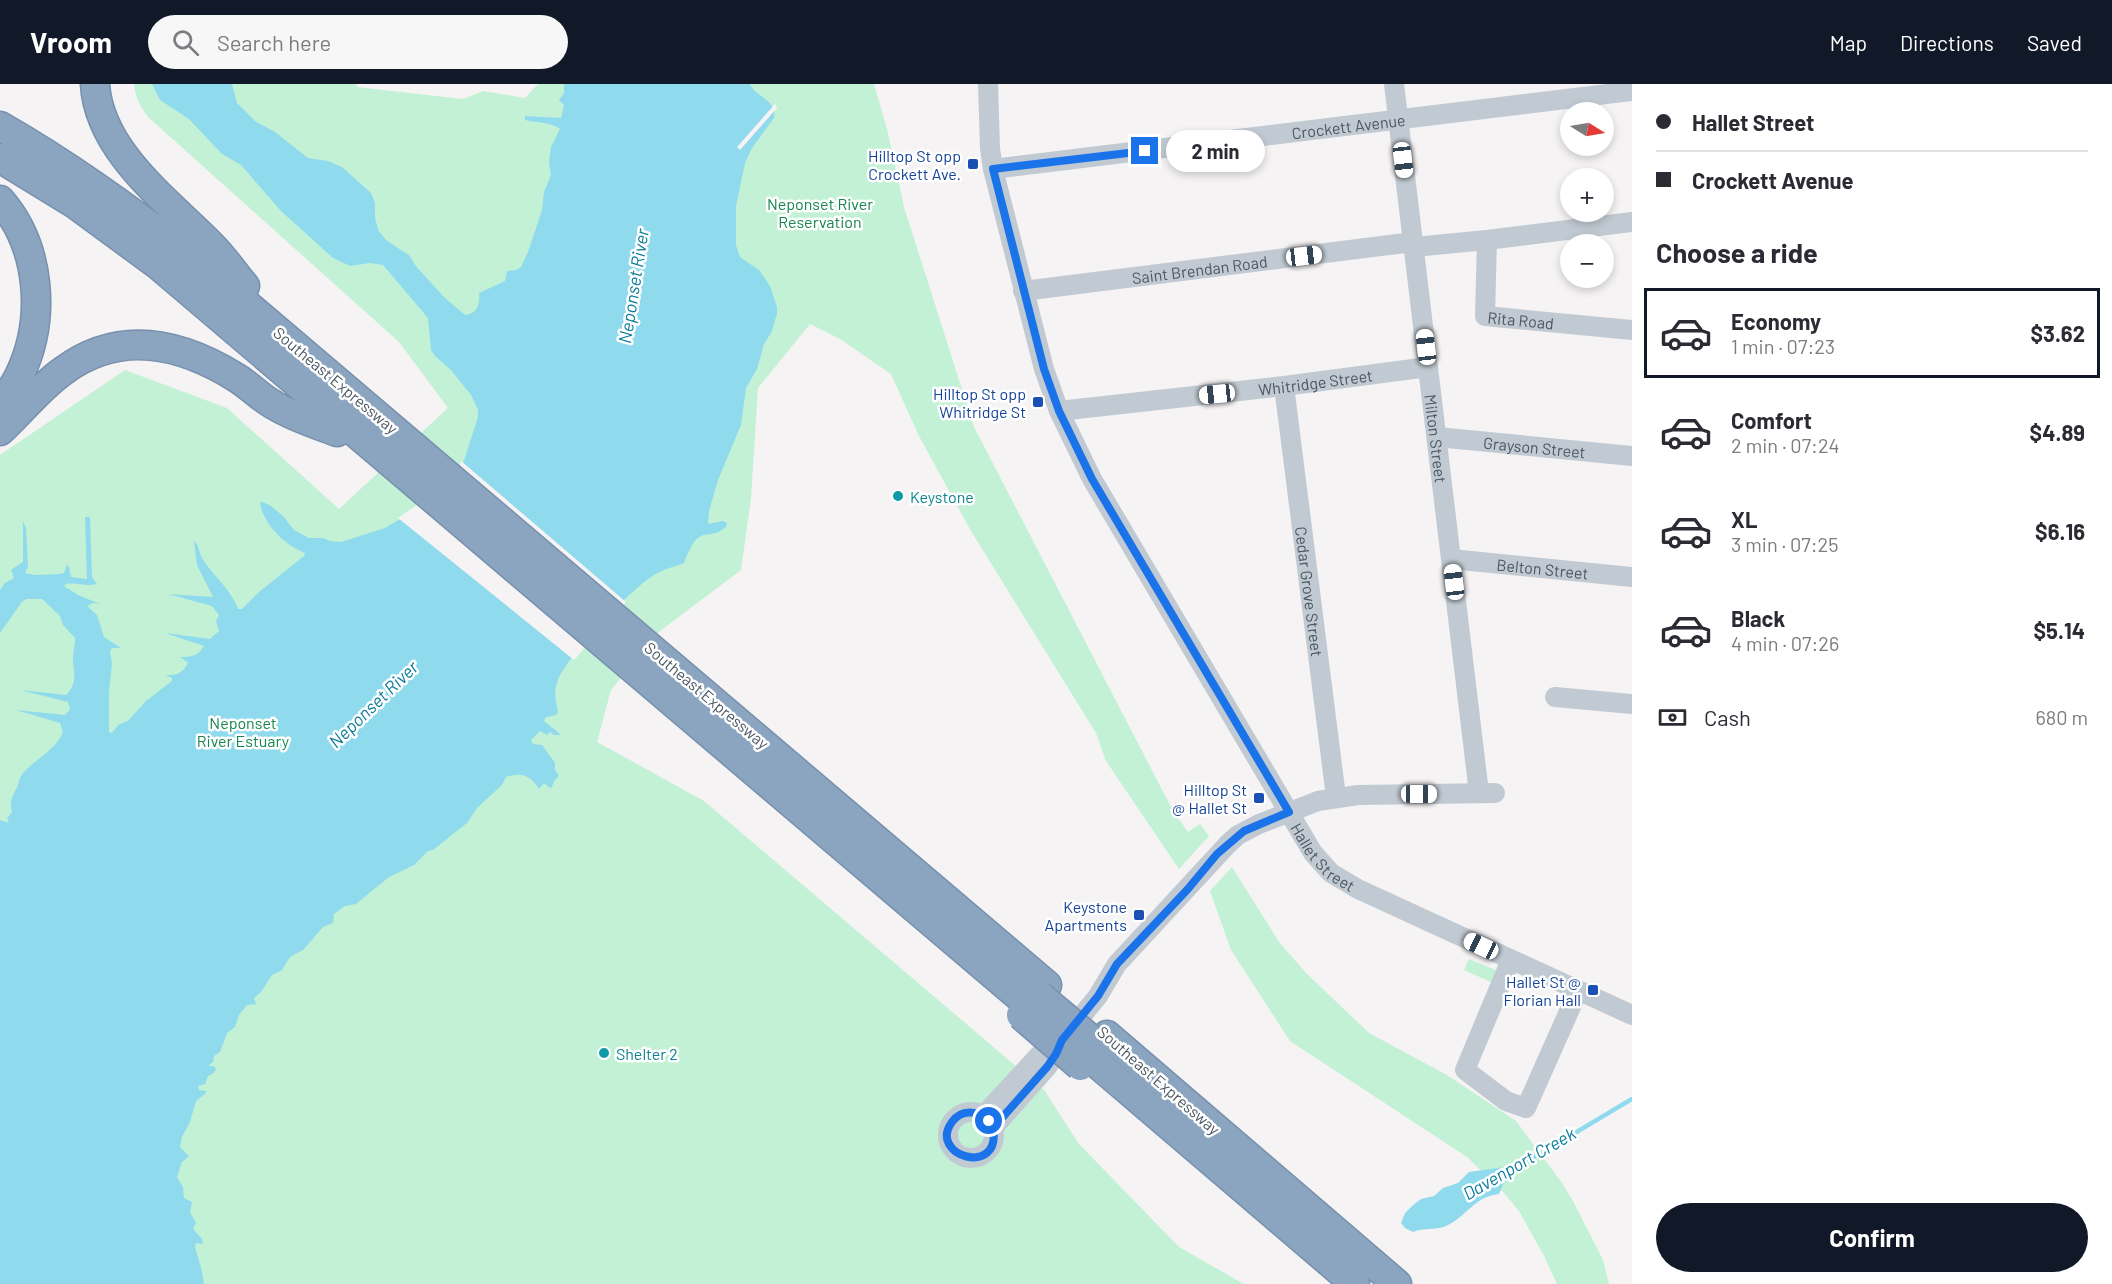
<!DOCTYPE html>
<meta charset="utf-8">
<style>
:root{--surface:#fff;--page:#f7f7f7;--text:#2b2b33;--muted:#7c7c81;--line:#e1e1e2;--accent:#111827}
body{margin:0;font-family:Barlow,sans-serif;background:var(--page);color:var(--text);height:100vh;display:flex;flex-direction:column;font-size:22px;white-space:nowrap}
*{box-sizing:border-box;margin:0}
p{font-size:20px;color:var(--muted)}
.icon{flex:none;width:33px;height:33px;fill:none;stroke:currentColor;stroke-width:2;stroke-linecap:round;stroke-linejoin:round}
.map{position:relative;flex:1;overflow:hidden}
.details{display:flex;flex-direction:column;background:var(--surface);width:480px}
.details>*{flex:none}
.banner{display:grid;align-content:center;height:132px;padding:0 24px;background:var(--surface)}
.needle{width:39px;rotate:101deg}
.controls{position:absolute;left:1560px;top:18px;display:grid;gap:12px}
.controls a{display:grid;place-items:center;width:54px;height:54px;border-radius:50%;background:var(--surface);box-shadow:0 3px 9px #0003;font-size:30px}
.end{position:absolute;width:27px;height:27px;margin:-14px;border:8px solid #1a73e8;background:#fff;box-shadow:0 0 0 3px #fff}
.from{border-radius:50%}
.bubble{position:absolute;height:42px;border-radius:21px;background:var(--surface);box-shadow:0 3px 9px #0003;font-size:20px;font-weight:700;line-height:42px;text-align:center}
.car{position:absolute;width:18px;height:36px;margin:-18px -9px;border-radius:8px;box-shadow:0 0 4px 2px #0007;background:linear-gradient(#fff 24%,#345 0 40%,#fff 0 76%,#345 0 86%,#fff 0)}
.banner b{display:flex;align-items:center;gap:21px;height:57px;font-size:22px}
.banner b+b{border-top:2px solid var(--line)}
.banner i{width:15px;height:15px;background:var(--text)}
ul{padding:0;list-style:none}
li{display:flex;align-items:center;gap:18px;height:90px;margin:0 12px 9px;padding:0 12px;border:3px solid transparent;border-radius:0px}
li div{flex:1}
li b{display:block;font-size:22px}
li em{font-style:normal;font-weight:700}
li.active{border-color:var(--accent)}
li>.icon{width:54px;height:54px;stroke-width:1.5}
h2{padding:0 24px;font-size:27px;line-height:72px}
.pay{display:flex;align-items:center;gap:15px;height:66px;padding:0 24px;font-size:22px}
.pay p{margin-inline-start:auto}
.cta{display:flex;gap:12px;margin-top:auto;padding:12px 24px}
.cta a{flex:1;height:69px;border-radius:36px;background:var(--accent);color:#fff;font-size:24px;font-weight:700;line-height:69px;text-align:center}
header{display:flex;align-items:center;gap:36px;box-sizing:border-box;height:84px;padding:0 30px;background:var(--accent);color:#fff}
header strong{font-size:28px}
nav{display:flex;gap:33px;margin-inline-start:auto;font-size:21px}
.search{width:420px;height:54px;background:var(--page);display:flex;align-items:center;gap:15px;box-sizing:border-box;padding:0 21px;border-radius:33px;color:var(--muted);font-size:22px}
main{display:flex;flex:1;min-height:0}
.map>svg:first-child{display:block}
.green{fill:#c3f1d5}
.water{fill:#90daee}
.pier{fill:#f5f3f3}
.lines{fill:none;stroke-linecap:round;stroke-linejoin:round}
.stream{stroke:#90daee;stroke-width:4.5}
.highway-casing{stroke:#7690ad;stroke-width:31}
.minor{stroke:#c1cad2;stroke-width:20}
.highway{stroke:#8ba5c1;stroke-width:28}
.highway-bridge-casing{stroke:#7690ad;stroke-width:31;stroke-linecap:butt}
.highway-bridge{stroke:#8ba5c1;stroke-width:28}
.route{stroke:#1a73e8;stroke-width:8}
.transit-dot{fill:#1a4fb4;stroke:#fff;stroke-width:2}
.culture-dot{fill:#0f9aa8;stroke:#fff;stroke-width:2}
.labels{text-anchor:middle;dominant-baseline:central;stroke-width:5;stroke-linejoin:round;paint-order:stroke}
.street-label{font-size:16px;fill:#4a5661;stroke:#fff}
.transit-label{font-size:16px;fill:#164399;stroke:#fff;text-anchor:end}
.park-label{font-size:16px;fill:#17864f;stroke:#fff}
.culture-label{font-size:16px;fill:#0d838f;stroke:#fff;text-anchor:start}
.water-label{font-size:18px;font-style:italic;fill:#0c7c9b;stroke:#fff}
</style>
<header>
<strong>Vroom</strong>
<div class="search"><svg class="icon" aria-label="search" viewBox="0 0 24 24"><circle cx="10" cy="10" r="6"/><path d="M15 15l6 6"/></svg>Search here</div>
<nav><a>Map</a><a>Directions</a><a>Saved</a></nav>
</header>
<main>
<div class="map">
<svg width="1632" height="1200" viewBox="0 0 1632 1200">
<rect width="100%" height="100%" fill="#f5f3f3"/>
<path class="green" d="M134 0H356L357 3 463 15 483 7 525 14 538 0H874L887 45 904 123 974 343 1172 725 1188 748 1200 740 1209 752 1179 785 1106 677 1096 649 971 447 919 352 891 290 840 255 810 240 758 304 751 414 741 486 660 547 611 606 597 658 704 717 1044 1006 1079 1060 1179 1163 1244 1200H0V371L125 286 227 324 339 425 448 324 399 258 148 33C140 22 135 13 134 0Z
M1232 783 1279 858 1306 889 1369 949 1447 991 1516 1037 1562 1099 1574 1119 1603 1176 1609 1200H1557L1544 1172 1519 1127 1504 1109 1467 1073 1290 957 1231 866 1210 807Z
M1469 875 1498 887 1493 899 1464 886Z"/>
<path class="water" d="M152 0H232L237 19 255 37 275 48 308 74 328 77 342 83 371 109 375 119V133L378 146 386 156 410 172 415 181 444 213 465 231C478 230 480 219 479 209L505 197 507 187 516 186 521 183 528 168 542 126 544 108 551 91 549 79 551 63 560 45C551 38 537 39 525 36V32L561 34 564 21 559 16 564 9V0H750C756 14 777 15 774 34L752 64 745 79 736 122V161L740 173 759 186 770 202 777 223V230L771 249 764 260 757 285 746 304 741 341 718 396 709 427 708 440 723 437 727 439 726 443C719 449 712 450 704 451 693 453 688 470 684 479 674 483 663 485 654 491 631 505 568 571 558 596 553 608 556 617 558 628L556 631 546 633 544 637 561 651H554L550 648 547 651 540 647 531 656 533 660 542 661 555 679V686L559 692 554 697 552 703 550 704 544 699 539 705C531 691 521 688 506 693L502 701 477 724 467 739 433 766 428 767 414 781 389 793 356 820 345 822 334 830 333 839 323 843 303 866 290 873 282 886 272 891 261 908 254 914 256 920 247 921 239 931 235 943 227 949 220 968 214 972 213 978 208 982H214L216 985 214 989 208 992 205 1000 198 1002 199 1006 206 1007 205 1010 196 1017 190 1038 182 1053 180 1063 189 1072 182 1078 177 1093 183 1103 184 1114 192 1118 190 1128 196 1139 193 1145 203 1156 202 1160 196 1159 195 1163 202 1187 204 1200H0V736L9 739 7 734 12 728C9 719 12 713 16 705 19 701 18 697 21 692 33 675 55 668 63 648L60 639 16 626 65 631 70 625 68 618 20 606 66 611C76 601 75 592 73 579 72 571 75 563 75 554L63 541 60 532 42 515H26L22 518 0 549V506L5 499 14 494 11 486 23 478V437L26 444 28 483 25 489 35 491 60 490 64 489 67 481 69 483 71 493 87 495 85 433H90L92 493 97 500C86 503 77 498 66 500L64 502 78 511 100 520 93 519 87 522 97 531 104 553 121 564H112L110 567 112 580 109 608V648L112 649 118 641 128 637 146 617 172 597V594L165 591C176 592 183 589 188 579L180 573C191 573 198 572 204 562L165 549 210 555 219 547 216 537 219 531 212 522 168 510 213 513 197 481 194 457C200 462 198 467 202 474 213 492 231 505 238 525H242L259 508 304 472 305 469C284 461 262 439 260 417L271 422 283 432 294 446 309 454H323L330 457 341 458 385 444 409 430 461 386 478 333V326L471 311 451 286 435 272 431 266 428 234 383 181 370 179 350 182 333 174 281 127 241 81 222 70 189 35 160 16Z
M1505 1083 1511 1087 1514 1095 1504 1098 1499 1110C1473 1113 1468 1132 1446 1142 1435 1147 1424 1143 1413 1148L1405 1144 1401 1139 1405 1129 1412 1122 1421 1115 1434 1112 1443 1104 1458 1099 1469 1088Z"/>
<path class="pier" d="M775 20 777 24 740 66 737 63Z
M461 377 626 518 574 576 398 434 441 404 459 385Z"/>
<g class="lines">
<path class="stream" d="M1506 1090 1632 1015"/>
<defs>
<path id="highway" d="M95 0C99 68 169 118 212 162 224 174 234 189 245 202
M0 42C70 82 135 129 198 179L1047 901
M0 74 75 120 158 181 1029 921
M0 116C41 163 46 235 20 290 15 301 7 312 0 322
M0 347C21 328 39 304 63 287 120 245 181 259 237 294 250 302 261 314 274 321 293 333 316 340 337 348
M1107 951 1397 1200
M1088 972 1355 1200"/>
</defs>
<use href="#highway" class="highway-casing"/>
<g class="minor">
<path id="s1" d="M988 0 990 64 993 85 1044 285 1059 327 1092 395 1313 769 1331 789 1358 805 1632 931"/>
<path id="s2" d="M1394 0 1479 709"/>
<path id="s3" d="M993 85 1632 7"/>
<path id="s4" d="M1487 156 1485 232 1632 246"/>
<path d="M1414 163 1487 156 1632 138"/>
<path id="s5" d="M1023 207 1413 158"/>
<path id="s6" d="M1284 302 1336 713"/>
<path id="s7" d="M1059 327 1284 302 1428 283"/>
<path id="s8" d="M1437 353 1632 372"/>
<path id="s9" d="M1451 475 1632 493"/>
<path d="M1555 613 1632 620"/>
<path d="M1511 876 1465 986 1506 1017 1526 1024 1578 907"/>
<circle cx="971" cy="1051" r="23"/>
<path d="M983 1032 1043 967 1062 956"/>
<path d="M993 1044 1047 983 1056 970 1062 956 1098 912 1117 880 1228 760 1238 751 1259 740 1318 717 1358 711 1495 709"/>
</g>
<use href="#highway" class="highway"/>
<defs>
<path id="highway-bridge" d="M1039 911 1098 961
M1021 931 1080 982"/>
</defs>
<use href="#highway-bridge" class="highway-bridge-casing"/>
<use href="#highway-bridge" class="highway-bridge"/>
</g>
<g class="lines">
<path class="route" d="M989 1037C978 1027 962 1024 952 1038 927 1072 1002 1094 993 1044L1047 983 1056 970 1062 956 1098 912 1117 880 1187 806 1217 770 1244 747 1289 728 1092 395 1059 327 1044 285 993 85 1145 67"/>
</g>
<g class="transit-dot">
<rect x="967" y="74" width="12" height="12" rx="3"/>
<rect x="1032" y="312" width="12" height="12" rx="3"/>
<rect x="1253" y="708" width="12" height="12" rx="3"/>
<rect x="1133" y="825" width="12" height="12" rx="3"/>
<rect x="1587" y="900" width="12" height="12" rx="3"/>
</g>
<g class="culture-dot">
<circle cx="898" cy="412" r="6"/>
<circle cx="604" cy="969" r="6"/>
</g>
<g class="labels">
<g class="street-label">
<text stroke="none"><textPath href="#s3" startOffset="358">Crockett Avenue</textPath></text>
<text stroke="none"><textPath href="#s5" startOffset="178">Saint Brendan Road</textPath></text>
<text stroke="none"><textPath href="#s4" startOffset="112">Rita Road</textPath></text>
<text transform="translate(336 296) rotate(40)">Southeast Expressway</text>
<text stroke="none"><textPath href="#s7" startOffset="258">Whitridge Street</textPath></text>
<text stroke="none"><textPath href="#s2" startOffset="357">Milton Street</textPath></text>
<text stroke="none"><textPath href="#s8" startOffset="98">Grayson Street</textPath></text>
<text stroke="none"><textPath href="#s9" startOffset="92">Belton Street</textPath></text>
<text stroke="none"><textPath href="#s6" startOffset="207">Cedar Grove Street</textPath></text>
<text transform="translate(707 611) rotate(40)">Southeast Expressway</text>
<text stroke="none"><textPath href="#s1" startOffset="856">Hallet Street</textPath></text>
<text transform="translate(1159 996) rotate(41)">Southeast Expressway</text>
</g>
<g class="transit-label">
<text x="961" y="71">Hilltop St opp<tspan x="961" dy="18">Crockett Ave.</tspan></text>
<text x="1026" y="309">Hilltop St opp<tspan x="1026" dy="18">Whitridge St</tspan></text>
<text x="1247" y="705">Hilltop St<tspan x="1247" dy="18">@ Hallet St</tspan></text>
<text x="1127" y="822">Keystone<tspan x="1127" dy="18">Apartments</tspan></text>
<text x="1581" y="897">Hallet St @<tspan x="1581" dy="18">Florian Hall</tspan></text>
</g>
<g class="park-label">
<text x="820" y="119">Neponset River<tspan x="820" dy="18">Reservation</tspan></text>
<text x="243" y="638">Neponset<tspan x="243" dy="18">River Estuary</tspan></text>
</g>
<g class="culture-label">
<text x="910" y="412">Keystone</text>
<text x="616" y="969">Shelter 2</text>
</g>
<g class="water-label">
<text transform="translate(633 202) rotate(-81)">Neponset River</text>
<text transform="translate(373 620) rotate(-44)">Neponset River</text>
<text transform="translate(1519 1079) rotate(-30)">Davenport Creek</text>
</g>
</g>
</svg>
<div class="controls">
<a><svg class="needle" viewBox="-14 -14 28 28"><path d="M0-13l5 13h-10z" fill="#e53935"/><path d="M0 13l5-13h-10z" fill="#7c7c81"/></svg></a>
<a>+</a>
<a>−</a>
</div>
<i class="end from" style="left:989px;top:1037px"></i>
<i class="end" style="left:1145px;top:67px"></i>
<div class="bubble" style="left:1166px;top:46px;width:99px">2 min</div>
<i class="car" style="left:1403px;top:76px;rotate:173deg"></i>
<i class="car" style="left:1304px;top:172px;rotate:83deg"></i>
<i class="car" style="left:1426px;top:263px;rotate:353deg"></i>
<i class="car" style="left:1217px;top:310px;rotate:264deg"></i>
<i class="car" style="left:1454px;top:498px;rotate:353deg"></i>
<i class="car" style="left:1419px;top:710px;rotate:90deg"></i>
<i class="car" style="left:1481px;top:862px;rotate:295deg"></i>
</div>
<section class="details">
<div class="banner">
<b><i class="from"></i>Hallet Street</b>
<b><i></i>Crockett Avenue</b>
</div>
<h2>Choose a ride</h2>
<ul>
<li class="active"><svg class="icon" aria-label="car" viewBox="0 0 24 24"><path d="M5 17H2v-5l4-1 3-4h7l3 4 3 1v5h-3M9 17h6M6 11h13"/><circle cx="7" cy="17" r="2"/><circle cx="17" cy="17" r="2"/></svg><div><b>Economy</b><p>1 min · 07:23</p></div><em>$3.62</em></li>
<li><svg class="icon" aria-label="car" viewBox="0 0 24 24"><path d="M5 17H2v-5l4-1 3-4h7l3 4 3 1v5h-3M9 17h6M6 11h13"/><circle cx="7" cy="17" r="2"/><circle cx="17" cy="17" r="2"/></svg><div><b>Comfort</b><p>2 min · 07:24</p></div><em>$4.89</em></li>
<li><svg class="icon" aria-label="car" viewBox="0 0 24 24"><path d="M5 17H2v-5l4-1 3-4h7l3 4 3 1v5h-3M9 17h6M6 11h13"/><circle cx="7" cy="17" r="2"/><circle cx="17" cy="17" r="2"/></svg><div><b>XL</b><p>3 min · 07:25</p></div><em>$6.16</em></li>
<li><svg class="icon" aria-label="car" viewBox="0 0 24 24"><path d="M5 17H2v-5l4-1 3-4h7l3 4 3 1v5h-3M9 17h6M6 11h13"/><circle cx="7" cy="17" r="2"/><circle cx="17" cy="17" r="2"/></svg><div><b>Black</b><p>4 min · 07:26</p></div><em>$5.14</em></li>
</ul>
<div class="pay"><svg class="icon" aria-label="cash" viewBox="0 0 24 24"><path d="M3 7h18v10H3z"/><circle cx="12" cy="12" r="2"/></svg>Cash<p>680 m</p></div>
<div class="cta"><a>Confirm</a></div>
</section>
</main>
